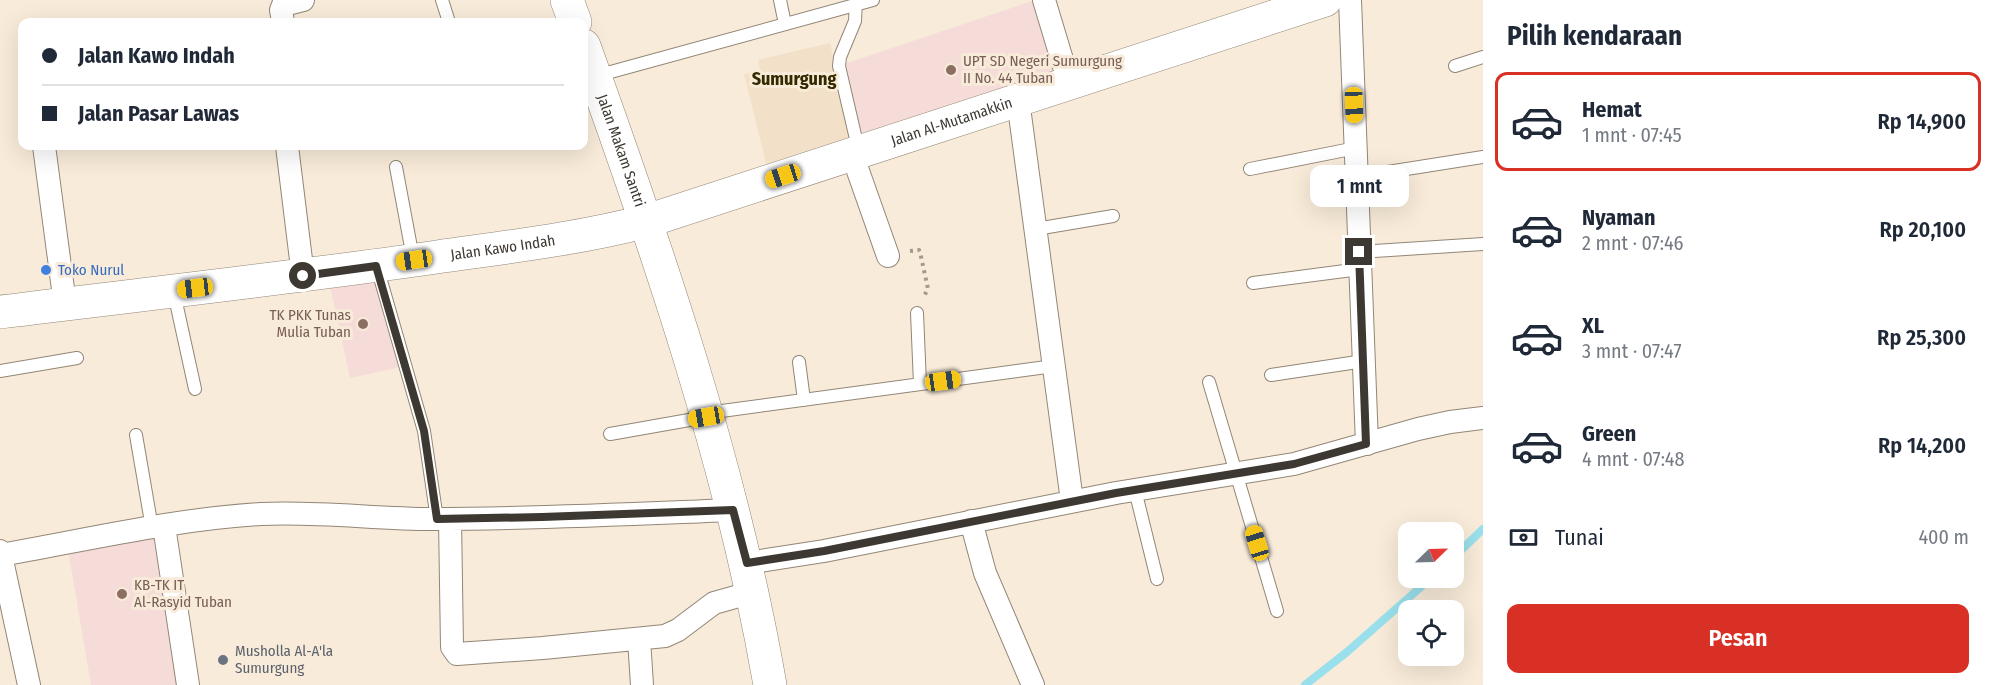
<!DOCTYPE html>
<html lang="id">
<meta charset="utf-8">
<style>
:root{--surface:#fff;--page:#f6f6f7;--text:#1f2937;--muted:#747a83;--line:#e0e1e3;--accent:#d93025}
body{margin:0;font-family:"Fira Sans Condensed",sans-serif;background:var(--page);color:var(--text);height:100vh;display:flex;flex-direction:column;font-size:22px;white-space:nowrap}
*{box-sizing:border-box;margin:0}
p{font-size:20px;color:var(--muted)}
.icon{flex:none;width:33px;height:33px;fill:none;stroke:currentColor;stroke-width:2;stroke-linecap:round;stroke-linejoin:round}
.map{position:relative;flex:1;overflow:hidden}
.panel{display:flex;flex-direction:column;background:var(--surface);width:510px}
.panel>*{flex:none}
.banner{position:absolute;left:18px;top:18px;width:570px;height:132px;border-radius:12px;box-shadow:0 6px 24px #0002;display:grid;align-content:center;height:132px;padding:0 24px;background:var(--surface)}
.needle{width:39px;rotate:67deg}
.buttons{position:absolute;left:1398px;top:522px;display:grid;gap:12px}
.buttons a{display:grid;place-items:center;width:66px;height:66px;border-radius:12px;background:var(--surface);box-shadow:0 6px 24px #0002;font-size:30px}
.end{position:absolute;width:27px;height:27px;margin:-14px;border:8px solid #3d3831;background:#fff;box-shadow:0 0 0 3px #fff}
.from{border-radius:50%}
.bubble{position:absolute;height:42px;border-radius:12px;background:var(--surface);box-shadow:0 6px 24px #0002;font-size:20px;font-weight:600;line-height:42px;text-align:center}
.car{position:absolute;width:18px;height:36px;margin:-18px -9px;border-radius:8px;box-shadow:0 0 4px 2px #0007;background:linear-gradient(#f5c518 24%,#345 0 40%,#f5c518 0 76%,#345 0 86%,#f5c518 0)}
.banner b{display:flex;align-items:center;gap:21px;height:57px;font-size:22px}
.banner b+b{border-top:2px solid var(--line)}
.banner i{width:15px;height:15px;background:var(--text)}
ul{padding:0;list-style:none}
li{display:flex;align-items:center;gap:18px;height:99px;margin:0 12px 9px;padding:0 12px;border:3px solid transparent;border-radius:12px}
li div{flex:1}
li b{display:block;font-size:22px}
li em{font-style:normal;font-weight:600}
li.active{border-color:var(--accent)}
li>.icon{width:54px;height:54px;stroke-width:1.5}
h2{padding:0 24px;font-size:27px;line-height:72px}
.pay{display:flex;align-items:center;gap:15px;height:66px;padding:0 24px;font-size:22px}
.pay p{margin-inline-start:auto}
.cta{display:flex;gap:12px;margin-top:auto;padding:12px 24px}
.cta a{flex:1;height:69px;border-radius:12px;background:var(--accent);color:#fff;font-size:24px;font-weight:600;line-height:69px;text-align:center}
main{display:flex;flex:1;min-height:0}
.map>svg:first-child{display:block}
.built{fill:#f2e0c8}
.education{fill:#f6dcd8}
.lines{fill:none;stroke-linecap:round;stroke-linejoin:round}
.stream{stroke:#99e0ec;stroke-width:8}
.lane-casing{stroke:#928676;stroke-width:14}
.street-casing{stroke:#928676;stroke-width:24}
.secondary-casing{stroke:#928676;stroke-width:34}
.path{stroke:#a3998c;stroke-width:4;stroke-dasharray:3 4.5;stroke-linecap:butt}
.lane{stroke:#fff;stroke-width:12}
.street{stroke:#fff;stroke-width:22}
.secondary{stroke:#fff;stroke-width:33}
.route{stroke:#3d3831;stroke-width:8}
.education-dot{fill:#8d6e63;stroke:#f8ebd9;stroke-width:2}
.shop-dot{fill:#3f7fe0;stroke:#f8ebd9;stroke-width:2}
.worship-dot{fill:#6b7280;stroke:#f8ebd9;stroke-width:2}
.labels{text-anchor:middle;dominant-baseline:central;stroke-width:6;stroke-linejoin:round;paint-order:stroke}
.education-label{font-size:15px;fill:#785e54;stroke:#f8ebd9;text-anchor:start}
.street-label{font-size:15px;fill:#3d3831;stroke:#f8ebd9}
.shop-label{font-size:15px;fill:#366cbe;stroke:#f8ebd9;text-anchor:start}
.worship-label{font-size:15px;fill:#5b616d;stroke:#f8ebd9;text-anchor:start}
.quarter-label{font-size:18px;font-weight:bold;fill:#332a00;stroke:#f8ebd9}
</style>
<main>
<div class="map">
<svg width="1483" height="685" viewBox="0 0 1483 685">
<rect width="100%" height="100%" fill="#f8ebd9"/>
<path class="built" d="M830 43 852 145 768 171 744 74 760 70 758 60Z"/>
<path class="education" d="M1035 0 1062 76 860 142 841 65Z
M375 275 401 367 350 378 329 281Z
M157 536 183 685H91L68 550Z"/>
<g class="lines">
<path class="stream" d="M1454 557 1483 529
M1305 685 1347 652 1431 578"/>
<defs>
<path id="lane" d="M442 0 449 22
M780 0 785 24
M856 0 855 21 840 57 839 66 859 152
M1455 66 1483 57
M596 76 873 0
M396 167 413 258
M1250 169 1356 148
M1356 177 1483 157
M1036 229 1113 216
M1359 252 1483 244
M377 267 424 431 437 519
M1253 283 1360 269
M174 293 195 389
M917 313 920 384
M799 362 804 400
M0 371 77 358
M1271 375 1364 361
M1209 382 1277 611
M707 413 1054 366
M610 434 706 417
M136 435 152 528
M1135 490 1157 579"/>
<path id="street" d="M1044 0 1069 83
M1350 0 1367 444
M283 22 281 10 283 5 303 0
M1018 100 1072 501
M44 146 65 304
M287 146 303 276
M852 154 888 256
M450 519 452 647 457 654 543 648 665 636 678 630 714 603 753 592
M971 521 985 573 1033 685
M164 526 188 685
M0 551 29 685
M1 555C86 540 175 519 261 514 318 511 376 519 433 519 533 519 633 514 733 510
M747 563 824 551 1116 493 1294 464 1418 429 1450 422 1483 418
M639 639 642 685"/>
<g id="secondary">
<path d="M567 0 575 22"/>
<path id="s1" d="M584 46C659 254 732 466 770 685"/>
<path id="s2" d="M0 312C146 294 291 278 437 257 507 247 578 239 647 221L1325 0"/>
</g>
</defs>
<use href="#lane" class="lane-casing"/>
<use href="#street" class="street-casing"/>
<use href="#secondary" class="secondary-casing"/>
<path class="path" d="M910 251 919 250 920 252 928 289 924 296"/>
<use href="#lane" class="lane"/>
<use href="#street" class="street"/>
<use href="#secondary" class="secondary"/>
</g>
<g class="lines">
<path class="route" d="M303 276 376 266 424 431 437 519 542 517 733 510 747 563 824 551 1116 493 1294 464 1366 444 1359 252"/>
</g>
<g class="education-dot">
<circle cx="951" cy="70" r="6"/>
<circle cx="363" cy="324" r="6"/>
<circle cx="122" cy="594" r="6"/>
</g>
<circle class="shop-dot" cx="46" cy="270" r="6"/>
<circle class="worship-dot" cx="223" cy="660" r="6"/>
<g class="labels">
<g class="education-label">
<text x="963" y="61">UPT SD Negeri Sumurgung<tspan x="963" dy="17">II No. 44 Tuban</tspan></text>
<text x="351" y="315" text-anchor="end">TK PKK Tunas<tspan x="351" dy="17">Mulia Tuban</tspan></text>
<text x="134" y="585">KB-TK IT<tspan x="134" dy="17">Al-Rasyid Tuban</tspan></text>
</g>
<g class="street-label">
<text stroke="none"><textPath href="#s2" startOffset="974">Jalan Al-Mutamakkin</textPath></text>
<text stroke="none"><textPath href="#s1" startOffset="111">Jalan Makam Santri</textPath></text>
<text stroke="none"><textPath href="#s2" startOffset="507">Jalan Kawo Indah</textPath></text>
</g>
<g class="shop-label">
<text x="58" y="270">Toko Nurul</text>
</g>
<g class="worship-label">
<text x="235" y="651">Musholla Al-A'la<tspan x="235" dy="17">Sumurgung</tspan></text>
</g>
<g class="quarter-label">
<text x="794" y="79">Sumurgung</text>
</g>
</g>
</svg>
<div class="buttons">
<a><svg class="needle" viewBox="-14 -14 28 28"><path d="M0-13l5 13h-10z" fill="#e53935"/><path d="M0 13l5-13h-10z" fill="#747a83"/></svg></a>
<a><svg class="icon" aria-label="locate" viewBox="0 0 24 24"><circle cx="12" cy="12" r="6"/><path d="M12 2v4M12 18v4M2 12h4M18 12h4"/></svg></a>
</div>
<i class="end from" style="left:303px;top:276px"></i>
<i class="end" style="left:1359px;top:252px"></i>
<div class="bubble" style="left:1310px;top:165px;width:99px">1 mnt</div>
<i class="car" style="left:1354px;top:105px;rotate:178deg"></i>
<i class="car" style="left:783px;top:176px;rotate:252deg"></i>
<i class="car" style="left:414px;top:260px;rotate:262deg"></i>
<i class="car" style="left:195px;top:288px;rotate:263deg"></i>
<i class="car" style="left:943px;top:381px;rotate:82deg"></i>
<i class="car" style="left:706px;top:417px;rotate:260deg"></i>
<i class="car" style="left:1257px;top:543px;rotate:343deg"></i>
<div class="banner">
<b><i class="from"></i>Jalan Kawo Indah</b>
<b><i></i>Jalan Pasar Lawas</b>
</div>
</div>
<section class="panel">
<h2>Pilih kendaraan</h2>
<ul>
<li class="active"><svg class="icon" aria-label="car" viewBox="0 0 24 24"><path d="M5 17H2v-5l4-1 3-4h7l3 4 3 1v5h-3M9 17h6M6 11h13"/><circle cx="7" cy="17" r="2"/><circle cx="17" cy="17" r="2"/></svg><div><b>Hemat</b><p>1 mnt · 07:45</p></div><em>Rp 14,900</em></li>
<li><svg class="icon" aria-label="car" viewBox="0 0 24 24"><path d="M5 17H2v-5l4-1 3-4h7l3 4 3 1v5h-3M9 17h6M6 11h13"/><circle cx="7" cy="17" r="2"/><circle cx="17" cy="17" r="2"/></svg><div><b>Nyaman</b><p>2 mnt · 07:46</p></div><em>Rp 20,100</em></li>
<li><svg class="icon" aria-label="car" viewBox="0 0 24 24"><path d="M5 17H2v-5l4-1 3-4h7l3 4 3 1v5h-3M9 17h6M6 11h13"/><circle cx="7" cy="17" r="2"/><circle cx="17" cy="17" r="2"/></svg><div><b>XL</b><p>3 mnt · 07:47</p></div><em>Rp 25,300</em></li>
<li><svg class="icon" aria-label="car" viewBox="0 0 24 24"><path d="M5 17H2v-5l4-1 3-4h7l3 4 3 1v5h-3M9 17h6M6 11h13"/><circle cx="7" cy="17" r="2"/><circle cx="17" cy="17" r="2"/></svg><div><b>Green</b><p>4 mnt · 07:48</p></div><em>Rp 14,200</em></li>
</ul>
<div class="pay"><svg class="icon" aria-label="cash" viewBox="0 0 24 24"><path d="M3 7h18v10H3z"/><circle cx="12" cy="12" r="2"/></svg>Tunai<p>400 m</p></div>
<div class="cta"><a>Pesan</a></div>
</section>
</main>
